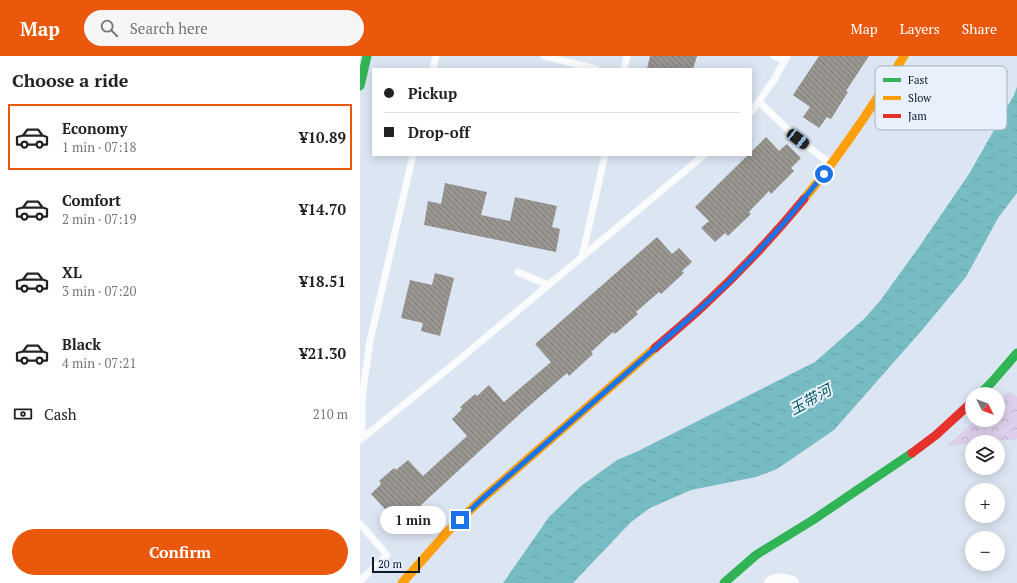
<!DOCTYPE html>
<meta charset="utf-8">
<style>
:root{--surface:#fff;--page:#f6f6f6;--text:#222;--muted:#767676;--line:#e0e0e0;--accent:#ea580c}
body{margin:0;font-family:"PT Serif","Noto Sans SC",serif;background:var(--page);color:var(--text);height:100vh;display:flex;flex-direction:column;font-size:15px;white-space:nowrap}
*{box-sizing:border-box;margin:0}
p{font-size:13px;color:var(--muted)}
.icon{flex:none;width:22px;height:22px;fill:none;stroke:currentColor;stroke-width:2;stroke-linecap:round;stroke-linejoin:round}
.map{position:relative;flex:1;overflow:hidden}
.side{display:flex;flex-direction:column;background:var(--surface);width:360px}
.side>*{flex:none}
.hud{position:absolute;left:12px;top:12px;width:380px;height:88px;border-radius:0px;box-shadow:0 2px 10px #0003;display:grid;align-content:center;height:88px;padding:0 12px;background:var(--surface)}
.needle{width:26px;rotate:132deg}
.fabs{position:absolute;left:605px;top:331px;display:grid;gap:8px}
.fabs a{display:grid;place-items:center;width:40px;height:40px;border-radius:50%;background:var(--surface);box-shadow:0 2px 10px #0003;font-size:20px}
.scale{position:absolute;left:12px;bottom:10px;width:48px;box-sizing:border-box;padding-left:4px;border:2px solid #0c1a2e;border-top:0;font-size:11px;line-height:14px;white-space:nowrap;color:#0c1a2e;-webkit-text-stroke:3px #e8f0fb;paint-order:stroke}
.end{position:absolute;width:18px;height:18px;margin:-9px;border:5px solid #1a73e8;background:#fff;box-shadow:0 0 0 2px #fff}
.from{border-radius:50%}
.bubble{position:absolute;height:28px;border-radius:14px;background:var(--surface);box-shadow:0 2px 10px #0003;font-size:13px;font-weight:800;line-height:28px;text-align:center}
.car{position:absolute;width:12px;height:24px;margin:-12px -6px;border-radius:5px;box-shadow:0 0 3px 1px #0007;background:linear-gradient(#222 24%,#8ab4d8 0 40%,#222 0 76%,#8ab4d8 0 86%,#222 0)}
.hud b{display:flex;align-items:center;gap:14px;height:38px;font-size:15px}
.hud b+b{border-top:1px solid var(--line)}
.hud i{width:10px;height:10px;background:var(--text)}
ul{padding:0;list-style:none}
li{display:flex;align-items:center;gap:12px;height:66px;margin:0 8px 6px;padding:0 4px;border:2px solid transparent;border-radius:0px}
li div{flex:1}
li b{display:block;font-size:15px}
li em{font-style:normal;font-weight:800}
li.selected{border-color:var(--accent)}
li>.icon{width:36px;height:36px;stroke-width:1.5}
h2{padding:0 12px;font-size:18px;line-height:48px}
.pay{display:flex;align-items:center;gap:10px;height:44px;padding:0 12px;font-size:15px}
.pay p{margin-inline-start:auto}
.primary-button{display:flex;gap:8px;margin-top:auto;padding:8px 12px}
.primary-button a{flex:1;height:46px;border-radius:24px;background:var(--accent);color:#fff;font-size:16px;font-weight:800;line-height:46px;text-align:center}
header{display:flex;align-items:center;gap:24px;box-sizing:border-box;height:56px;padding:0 20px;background:var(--accent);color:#fff}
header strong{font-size:19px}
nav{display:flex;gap:22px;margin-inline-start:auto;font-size:14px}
.search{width:280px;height:36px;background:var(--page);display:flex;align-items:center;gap:10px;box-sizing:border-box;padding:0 14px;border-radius:22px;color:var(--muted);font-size:15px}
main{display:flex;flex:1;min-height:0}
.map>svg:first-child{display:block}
.forest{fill:url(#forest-crowns)}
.water{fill:url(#water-ripples)}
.building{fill:url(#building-back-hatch)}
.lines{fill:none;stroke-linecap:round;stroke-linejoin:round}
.lane{stroke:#fafbfd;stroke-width:7}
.street{stroke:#fafbfd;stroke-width:14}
.fast{stroke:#30b455;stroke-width:9}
.slow{stroke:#ff9f0a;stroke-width:9}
.jam{stroke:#e5322d;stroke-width:9}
.route{stroke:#1a73e8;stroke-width:5}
.labels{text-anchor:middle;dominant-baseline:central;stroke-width:4;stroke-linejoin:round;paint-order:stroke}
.water-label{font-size:15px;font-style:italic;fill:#0a5e61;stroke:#e8f0fb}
.key{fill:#e8f0fb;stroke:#a6b0be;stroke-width:1}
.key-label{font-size:11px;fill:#0c1a2e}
</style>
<header>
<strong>Map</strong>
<div class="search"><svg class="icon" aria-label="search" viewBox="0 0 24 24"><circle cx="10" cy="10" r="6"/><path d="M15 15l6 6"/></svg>Search here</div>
<nav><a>Map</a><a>Layers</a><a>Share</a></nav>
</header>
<main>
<section class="side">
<h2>Choose a ride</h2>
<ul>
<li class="selected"><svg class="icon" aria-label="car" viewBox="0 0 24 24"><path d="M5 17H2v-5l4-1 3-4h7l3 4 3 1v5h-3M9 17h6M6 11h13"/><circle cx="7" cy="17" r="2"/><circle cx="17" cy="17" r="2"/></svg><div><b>Economy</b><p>1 min · 07:18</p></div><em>¥10.89</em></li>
<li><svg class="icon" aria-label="car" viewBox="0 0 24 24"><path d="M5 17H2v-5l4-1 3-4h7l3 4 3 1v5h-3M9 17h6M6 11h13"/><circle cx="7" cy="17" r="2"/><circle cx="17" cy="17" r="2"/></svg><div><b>Comfort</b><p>2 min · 07:19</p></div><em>¥14.70</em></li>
<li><svg class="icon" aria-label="car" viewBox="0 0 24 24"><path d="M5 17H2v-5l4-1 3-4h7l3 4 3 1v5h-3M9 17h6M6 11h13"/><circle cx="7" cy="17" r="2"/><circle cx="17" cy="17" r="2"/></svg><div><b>XL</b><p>3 min · 07:20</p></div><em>¥18.51</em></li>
<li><svg class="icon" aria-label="car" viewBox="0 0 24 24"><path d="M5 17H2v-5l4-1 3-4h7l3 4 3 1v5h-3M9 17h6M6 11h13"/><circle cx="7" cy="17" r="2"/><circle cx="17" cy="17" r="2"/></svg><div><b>Black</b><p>4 min · 07:21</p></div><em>¥21.30</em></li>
</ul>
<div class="pay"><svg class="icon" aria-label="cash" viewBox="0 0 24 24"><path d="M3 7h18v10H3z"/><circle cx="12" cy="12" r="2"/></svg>Cash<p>210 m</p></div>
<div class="primary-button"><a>Confirm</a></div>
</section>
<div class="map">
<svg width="657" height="527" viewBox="0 0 657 527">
<defs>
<pattern id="forest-crowns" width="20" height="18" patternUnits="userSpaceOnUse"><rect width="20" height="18" fill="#dccfeb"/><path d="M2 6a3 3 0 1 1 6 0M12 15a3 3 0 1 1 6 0" fill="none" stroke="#bcb1ca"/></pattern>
<pattern id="water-ripples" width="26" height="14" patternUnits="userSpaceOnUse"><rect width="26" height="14" fill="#76bcc2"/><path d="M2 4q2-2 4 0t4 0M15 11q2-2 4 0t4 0" fill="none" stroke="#65a1a7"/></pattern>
<pattern id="building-back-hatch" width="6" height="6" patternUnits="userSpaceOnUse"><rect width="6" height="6" fill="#999691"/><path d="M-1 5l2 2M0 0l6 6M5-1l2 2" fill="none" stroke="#7b7a77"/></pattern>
</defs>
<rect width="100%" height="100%" fill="#dce5f2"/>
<path class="forest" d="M649 335 657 341V383L628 386H612V387L586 390 616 364H638V345Z"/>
<path class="water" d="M657 31V137L638 162 606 221 563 273 474 374 417 413 396 421 331 434 290 452 271 466 213 527H143L189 461 221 430 257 404 278 395 455 306 505 262 520 245 559 191 609 118 654 39Z"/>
<path class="building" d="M290 0H337L333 13H287Z
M459 0H509L486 35 488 36 471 63 467 61 459 72 443 61 450 51 433 39Z
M406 81 419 95 427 88 441 102 431 112 434 115 411 138 409 135 389 156 391 158 368 180 365 177 355 186 341 172 349 165 335 151 388 99H391V96Z
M85 127 127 136 121 159 150 165 155 141 197 150 192 171 200 173 196 196 64 169 68 145 81 148Z
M297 181 312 198 319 192 332 206 322 215 324 217 301 238 299 236 276 256 278 258 255 278 253 276 231 296 233 298 209 320 207 317 162 356 34 474 21 459 26 454 11 438 21 428 19 425 34 412 36 414 48 404 63 420 107 380 92 363 102 353 100 351 115 338 117 340 129 329 144 346 191 306 175 288Z
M75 217 94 222 80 280 61 275 63 267 41 262 50 224 72 229Z"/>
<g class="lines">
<path class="lane" d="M184 0 236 13
M414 0 424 4
M73 13 76 0
M264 13 267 0
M399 46 438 83 471 108
M391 56 414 24 427 0
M222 201 245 99
M158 216 188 229
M2 382V342L10 285 53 99
M0 384 88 313 344 99
M0 468 27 499 0 525"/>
<path class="street" d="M411 527C418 523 424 524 432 527"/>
<path class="fast" d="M0 30 7 0
M620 338 632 326 657 297
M364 527 396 499 453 464 552 397"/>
<path class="slow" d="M444 143C481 98 513 50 544 0
M42 527 89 474 122 443 295 292"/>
<path class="jam" d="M295 292C310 279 326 266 341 252 378 218 412 182 444 143
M552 397 576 379 612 346"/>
</g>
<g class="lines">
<path class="route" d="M100 464 122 443 340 253 369 226 393 201 424 167 464 118"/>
</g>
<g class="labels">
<g class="water-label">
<text transform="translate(450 343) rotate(-29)">玉带河</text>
</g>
</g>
<rect x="515" y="10" width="132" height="64" rx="6" class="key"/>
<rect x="523" y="22" width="18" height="4" fill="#30b455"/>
<rect x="523" y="40" width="18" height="4" fill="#ff9f0a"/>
<rect x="523" y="58" width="18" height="4" fill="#e5322d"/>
<g class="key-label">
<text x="548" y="28">Fast</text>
<text x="548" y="46">Slow</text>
<text x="548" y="64">Jam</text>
</g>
</svg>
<div class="fabs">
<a><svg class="needle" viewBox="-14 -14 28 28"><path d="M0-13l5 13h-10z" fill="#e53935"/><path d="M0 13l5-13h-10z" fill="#767676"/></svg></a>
<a><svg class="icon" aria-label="layers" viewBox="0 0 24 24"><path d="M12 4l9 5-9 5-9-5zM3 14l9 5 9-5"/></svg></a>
<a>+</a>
<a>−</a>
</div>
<div class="scale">20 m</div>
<i class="end from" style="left:464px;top:118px"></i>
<i class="end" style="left:100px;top:464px"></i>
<div class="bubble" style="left:20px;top:450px;width:66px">1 min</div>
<i class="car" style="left:438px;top:83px;rotate:128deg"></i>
<div class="hud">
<b><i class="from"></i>Pickup</b>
<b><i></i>Drop-off</b>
</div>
</div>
</main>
